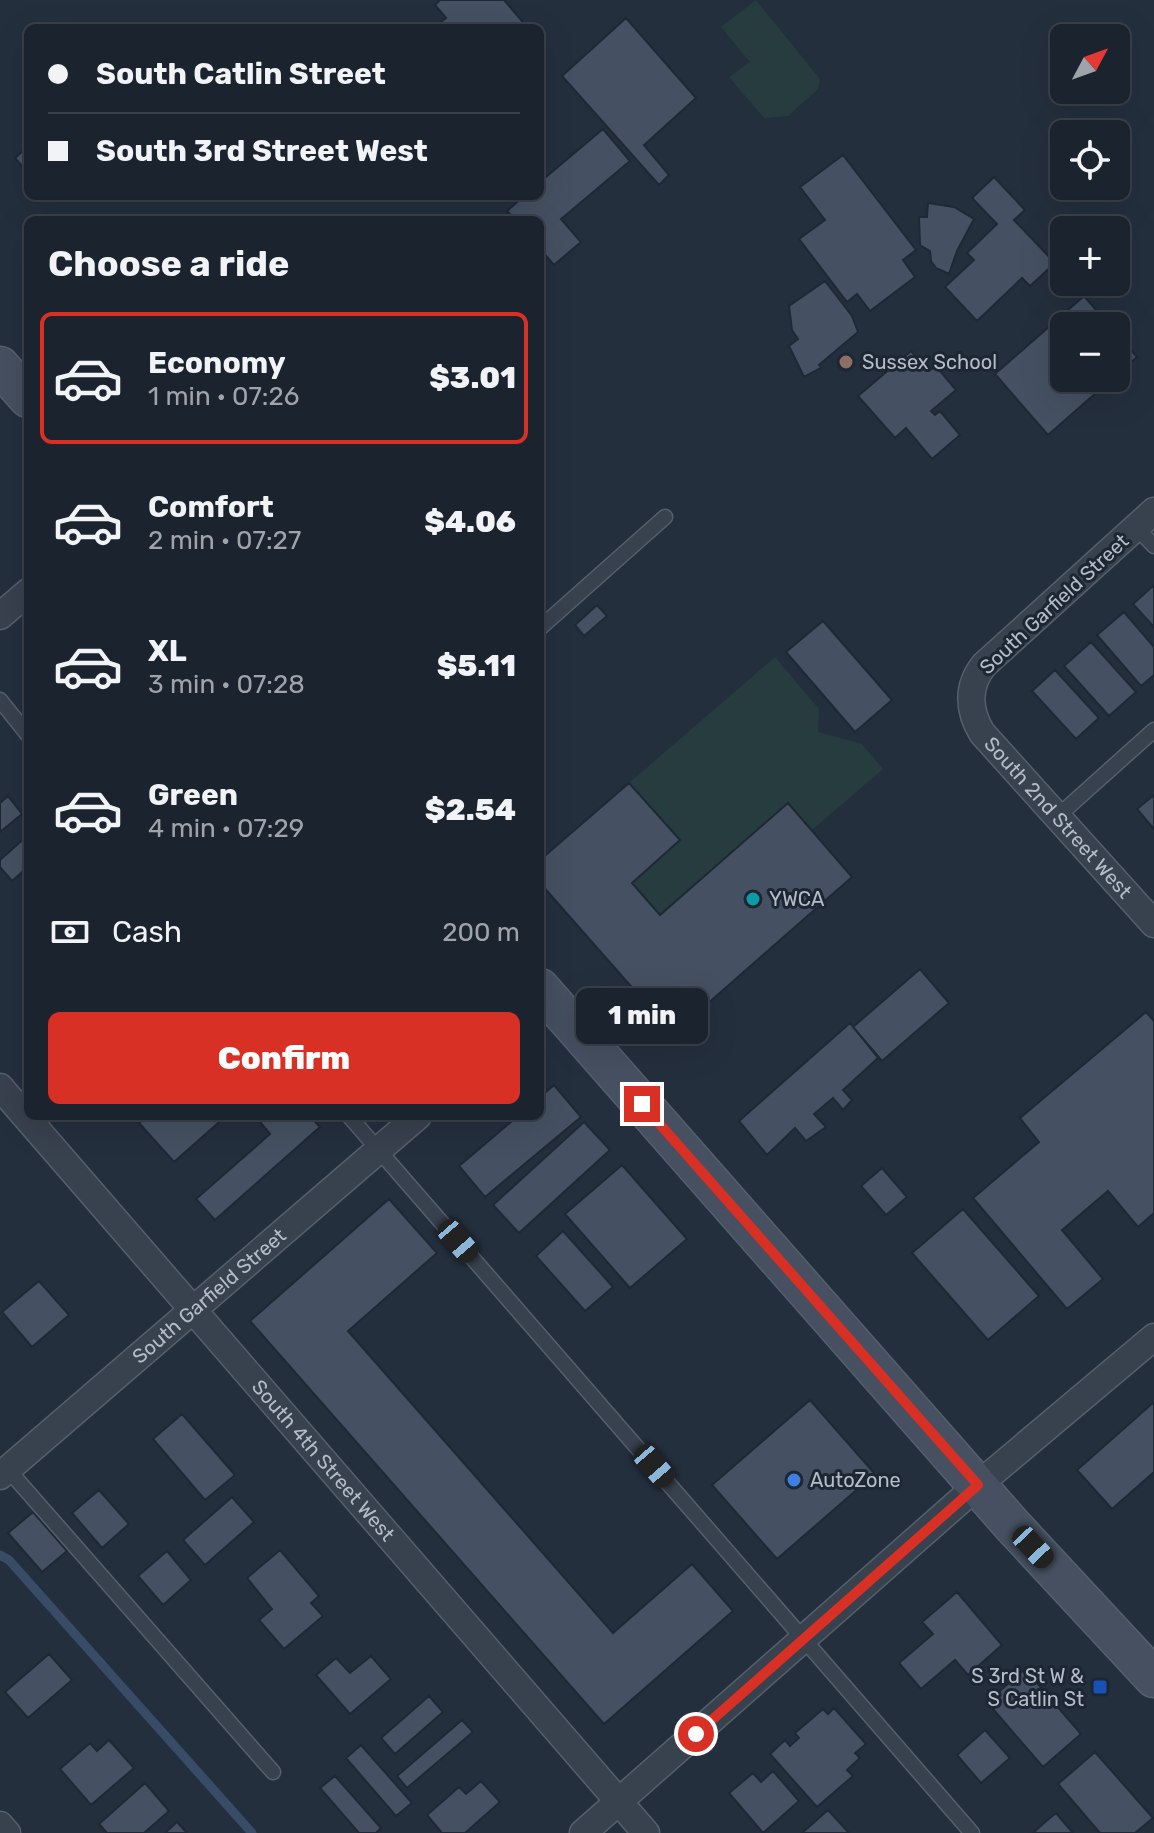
<!DOCTYPE html>
<meta charset="utf-8">
<style>
:root{--surface:#1b232e;--page:#242b36;--text:#f1f3f6;--muted:#a0a4aa;--line:#39404a;--accent:#d93025}
body{margin:0;font-family:Rubik,sans-serif;background:var(--page);color:var(--text);height:100vh;display:flex;flex-direction:column;font-size:30px;white-space:nowrap}
*{box-sizing:border-box;margin:0}
p{font-size:26px;color:var(--muted)}
.icon{flex:none;width:44px;height:44px;fill:none;stroke:currentColor;stroke-width:2;stroke-linecap:round;stroke-linejoin:round}
.map{position:relative;flex:1;overflow:hidden}
.drawer{position:absolute;left:24px;top:216px;width:520px;height:904px;display:flex;flex-direction:column;background:var(--surface);border-radius:12px;box-shadow:0 8px 32px #0002,0 0 0 2px var(--line)}
.drawer>*{flex:none}
.hud{position:absolute;left:24px;top:24px;width:520px;height:176px;border-radius:12px;box-shadow:0 8px 32px #0002,0 0 0 2px var(--line);display:grid;align-content:center;height:176px;padding:0 24px;background:var(--surface)}
.needle{width:52px;rotate:49deg}
.fabs{position:absolute;left:1050px;top:24px;display:grid;gap:16px}
.fabs a{display:grid;place-items:center;width:80px;height:80px;border-radius:12px;background:var(--surface);box-shadow:0 8px 32px #0002,0 0 0 2px var(--line);font-size:40px}
.end{position:absolute;width:36px;height:36px;margin:-18px;border:10px solid #d93025;background:#fff;box-shadow:0 0 0 4px #fff}
.from{border-radius:50%}
.bubble{position:absolute;height:56px;border-radius:12px;background:var(--surface);box-shadow:0 8px 32px #0002,0 0 0 2px var(--line);font-size:26px;font-weight:800;line-height:56px;text-align:center}
.car{position:absolute;width:24px;height:48px;margin:-24px -12px;border-radius:10px;box-shadow:0 0 6px 2px #0007;background:linear-gradient(#222 24%,#8ab4d8 0 40%,#222 0 76%,#8ab4d8 0 86%,#222 0)}
.hud b{display:flex;align-items:center;gap:28px;height:76px;font-size:30px}
.hud b+b{border-top:2px solid var(--line)}
.hud i{width:20px;height:20px;background:var(--text)}
ul{padding:0;list-style:none}
li{display:flex;align-items:center;gap:24px;height:132px;margin:0 16px 12px;padding:0 8px;border:4px solid transparent;border-radius:12px}
li div{flex:1}
li b{display:block;font-size:30px}
li em{font-style:normal;font-weight:800}
li.on{border-color:var(--accent)}
li>.icon{width:72px;height:72px;stroke-width:1.5}
h2{padding:0 24px;font-size:36px;line-height:96px}
.pay{display:flex;align-items:center;gap:20px;height:88px;padding:0 24px;font-size:30px}
.pay p{margin-inline-start:auto}
.cta{display:flex;gap:16px;margin-top:auto;padding:16px 24px}
.cta a{flex:1;height:92px;border-radius:12px;background:var(--accent);color:#fff;font-size:32px;font-weight:800;line-height:92px;text-align:center}
.map>svg:first-child{display:block}
.green{fill:#263c3f}
.lines{fill:none;stroke-linecap:round;stroke-linejoin:round}
.stream{stroke:#394c67;stroke-width:9}
.building{fill:#455162;stroke:#1f2835;stroke-width:2}
.service-casing{stroke:#565f6c;stroke-width:17}
.minor-casing{stroke:#565f6c;stroke-width:29}
.secondary-casing{stroke:#565f6c;stroke-width:41}
.service{stroke:#38414e;stroke-width:14}
.minor{stroke:#38414e;stroke-width:26}
.secondary{stroke:#465061;stroke-width:38}
.route{stroke:#d93025;stroke-width:10}
.education-dot{fill:#8d6e63;stroke:#1d2633;stroke-width:3}
.culture-dot{fill:#0f9aa8;stroke:#1d2633;stroke-width:3}
.shop-dot{fill:#3f7fe0;stroke:#1d2633;stroke-width:3}
.transit-dot{fill:#1a4fb4;stroke:#1d2633;stroke-width:3}
.labels{text-anchor:middle;dominant-baseline:central;stroke-width:6;stroke-linejoin:round;paint-order:stroke}
.poi-label{font-size:20px;fill:#b4bcc9;stroke:#1d2633;text-anchor:start}
.street-label{font-size:20px;fill:#b4bcc9;stroke:#1d2633}
</style>
<div class="map">
<svg width="1154" height="1833" viewBox="0 0 1154 1833">
<rect width="100%" height="100%" fill="#242f3e"/>
<path class="green" d="M756 0 820 79 818 89 788 116 764 118 729 77 750 62 721 27Z
M775 657 819 709 818 732 862 744 883 769 812 830 787 803 660 915 632 883 679 840 629 783Z"/>
<g class="lines">
<path class="stream" d="M0 1555 9 1560 252 1833"/>
</g>
<path class="building" d="M440 0H504L528 28H434L446 18 435 5Z
M626 18 696 98 644 145 669 175 659 185 562 76Z
M603 129 630 161 561 219 581 242 554 265 540 249V220H515L507 211 524 196H540V182Z
M28 146V173L15 158Z
M843 155 916 250 903 260 915 277 870 311 857 294 847 302 799 239 825 220 800 187Z
M994 177 1025 210 1014 220 1055 263 1030 286 1022 278 977 321 945 287 974 260 967 253 997 224 972 198Z
M928 203 954 207 974 219 957 251 949 274 936 268 931 261 930 251 920 245 919 217H927Z
M825 281 852 316 858 332 819 365 821 368 804 377 789 346 798 339 792 330 789 306Z
M1084 296 1110 326H1064V378H1113L1048 435 995 374Z
M1116 333 1137 357 1116 375Z
M911 351 929 371 936 366 956 390 931 411 935 415 940 411 960 435 932 459 906 428 895 438 858 396Z
M1154 585V627L1133 604Z
M597 605 607 616 584 636 575 625Z
M1124 612 1154 647V675L1141 686 1097 635Z
M823 621 892 700 855 732 786 652Z
M1091 642 1136 692 1109 716 1064 666Z
M1055 670 1099 718 1076 739 1032 691Z
M629 783 680 840 632 883 660 915 788 803 852 877 673 1034 540 883V860Z
M1154 795V829L1137 809Z
M8 796 22 814 0 832V803Z
M28 835V867L12 881 0 867V860Z
M920 969 949 1003 882 1061 853 1027Z
M1146 1012 1154 1021V1213L1138 1227 1108 1191 1062 1230 1103 1279 1067 1309 973 1198 1039 1142 1020 1118Z
M850 1023 878 1058 843 1090 852 1100 843 1110 833 1098 814 1114 826 1127 806 1141 795 1128 767 1155 739 1121Z
M554 1085 581 1117 485 1197 459 1166 518 1116H540V1097Z
M147 1116H226L174 1162 139 1123Z
M255 1116H310L320 1127 215 1220 196 1199 270 1134Z
M584 1122 610 1150 519 1233 493 1205Z
M622 1165 687 1239 630 1288 565 1214Z
M882 1168 907 1197 886 1215 861 1186Z
M389 1199 437 1253 348 1331 613 1633 692 1564 733 1611 604 1724 250 1321Z
M963 1209 1039 1296 988 1340 912 1253Z
M563 1231 613 1287 585 1311 536 1256Z
M39 1281 69 1315 32 1347 2 1312Z
M810 1400 875 1474 777 1559 712 1485Z
M1154 1402V1472L1112 1509 1077 1470Z
M182 1414 235 1475 205 1500 153 1439Z
M99 1490 129 1524 102 1548 72 1513Z
M232 1497 254 1522 205 1565 183 1540Z
M33 1512 67 1551 42 1572 8 1533Z
M280 1550 319 1596 311 1603 323 1616 284 1649 259 1620 272 1609 247 1578Z
M167 1551 191 1580 163 1605 138 1576Z
M957 1592 1002 1645 968 1675 955 1660 921 1689 899 1663 933 1634 922 1622Z
M49 1654 72 1680 28 1718 5 1692Z
M371 1656 391 1679 350 1714 316 1675 336 1658 350 1673Z
M1025 1669 1081 1734 1043 1767 987 1702Z
M429 1696 443 1712 395 1754 381 1738Z
M834 1708 866 1744 855 1753 860 1758 847 1770 853 1776 817 1807 770 1754 785 1740 790 1746 799 1738 795 1733 823 1709 828 1714Z
M462 1720 473 1732 407 1788 397 1776Z
M985 1730 1010 1758 981 1783 957 1755Z
M109 1740 134 1768 91 1805 60 1769 90 1743 97 1751Z
M361 1745 412 1803 396 1816 346 1758Z
M1095 1752 1153 1818 1135 1833H1100L1058 1784Z
M773 1771 799 1801 763 1833 729 1793 753 1773 761 1782Z
M335 1776 381 1828 376 1833H359L320 1788Z
M481 1781 500 1802 465 1833H442L427 1815 459 1787 466 1794Z
M145 1783 169 1811 144 1833H107L99 1824Z
M828 1810 849 1833H802Z
M1056 1813 1073 1833H1033L1044 1823Z
M177 1822 187 1833H165Z"/>
<g class="lines">
<defs>
<path id="service" d="M1136 527 1154 546
M540 628 665 517
M0 700 28 735
M1057 817 1154 730
M349 1116 972 1833
M5 1466 273 1772"/>
<g id="minor">
<path id="s1" d="M1154 511 984 665C967 686 968 710 982 733L1154 924"/>
<path d="M0 616 28 592"/>
<path id="s2" d="M0 1087 646 1833"/>
<path id="s3" d="M0 1476 418 1116"/>
<path d="M0 1825 7 1833"/>
<path d="M583 1833 978 1485 1154 1337"/>
</g>
<path id="secondary" d="M0 366 28 398
M540 988 1012 1525 1154 1678"/>
</defs>
<use href="#service" class="service-casing"/>
<use href="#minor" class="minor-casing"/>
<use href="#secondary" class="secondary-casing"/>
<use href="#service" class="service"/>
<use href="#minor" class="minor"/>
<use href="#secondary" class="secondary"/>
</g>
<g class="lines">
<path class="route" d="M642 1104 978 1485 696 1734"/>
</g>
<circle class="education-dot" cx="846" cy="362" r="8"/>
<circle class="culture-dot" cx="753" cy="899" r="8"/>
<circle class="shop-dot" cx="794" cy="1480" r="8"/>
<rect class="transit-dot" x="1092" y="1679" width="16" height="16" rx="4"/>
<g class="labels">
<g class="poi-label">
<text x="862" y="362">Sussex School</text>
<text x="769" y="899">YWCA</text>
<text x="810" y="1480">AutoZone</text>
<text x="1084" y="1676" text-anchor="end">S 3rd St W &amp;<tspan x="1084" dy="23">S Catlin St</tspan></text>
</g>
<g class="street-label">
<text transform="translate(1054 604) rotate(-43)">South Garfield Street</text>
<text stroke="none"><textPath href="#s1" startOffset="416">South 2nd Street West</textPath></text>
<text stroke="none"><textPath href="#s3" startOffset="276">South Garfield Street</textPath></text>
<text stroke="none"><textPath href="#s2" startOffset="494">South 4th Street West</textPath></text>
</g>
</g>
</svg>
<div class="fabs">
<a><svg class="needle" viewBox="-14 -14 28 28"><path d="M0-13l5 13h-10z" fill="#e53935"/><path d="M0 13l5-13h-10z" fill="#a0a4aa"/></svg></a>
<a><svg class="icon" aria-label="locate" viewBox="0 0 24 24"><circle cx="12" cy="12" r="6"/><path d="M12 2v4M12 18v4M2 12h4M18 12h4"/></svg></a>
<a>+</a>
<a>−</a>
</div>
<i class="end from" style="left:696px;top:1734px"></i>
<i class="end" style="left:642px;top:1104px"></i>
<div class="bubble" style="left:576px;top:988px;width:132px">1 min</div>
<i class="car" style="left:458px;top:1241px;rotate:139deg"></i>
<i class="car" style="left:654px;top:1466px;rotate:139deg"></i>
<i class="car" style="left:1033px;top:1547px;rotate:137deg"></i>
<div class="hud">
<b><i class="from"></i>South Catlin Street</b>
<b><i></i>South 3rd Street West</b>
</div>
<section class="drawer">
<h2>Choose a ride</h2>
<ul>
<li class="on"><svg class="icon" aria-label="car" viewBox="0 0 24 24"><path d="M5 17H2v-5l4-1 3-4h7l3 4 3 1v5h-3M9 17h6M6 11h13"/><circle cx="7" cy="17" r="2"/><circle cx="17" cy="17" r="2"/></svg><div><b>Economy</b><p>1 min · 07:26</p></div><em>$3.01</em></li>
<li><svg class="icon" aria-label="car" viewBox="0 0 24 24"><path d="M5 17H2v-5l4-1 3-4h7l3 4 3 1v5h-3M9 17h6M6 11h13"/><circle cx="7" cy="17" r="2"/><circle cx="17" cy="17" r="2"/></svg><div><b>Comfort</b><p>2 min · 07:27</p></div><em>$4.06</em></li>
<li><svg class="icon" aria-label="car" viewBox="0 0 24 24"><path d="M5 17H2v-5l4-1 3-4h7l3 4 3 1v5h-3M9 17h6M6 11h13"/><circle cx="7" cy="17" r="2"/><circle cx="17" cy="17" r="2"/></svg><div><b>XL</b><p>3 min · 07:28</p></div><em>$5.11</em></li>
<li><svg class="icon" aria-label="car" viewBox="0 0 24 24"><path d="M5 17H2v-5l4-1 3-4h7l3 4 3 1v5h-3M9 17h6M6 11h13"/><circle cx="7" cy="17" r="2"/><circle cx="17" cy="17" r="2"/></svg><div><b>Green</b><p>4 min · 07:29</p></div><em>$2.54</em></li>
</ul>
<div class="pay"><svg class="icon" aria-label="cash" viewBox="0 0 24 24"><path d="M3 7h18v10H3z"/><circle cx="12" cy="12" r="2"/></svg>Cash<p>200 m</p></div>
<div class="cta"><a>Confirm</a></div>
</section>
</div>
